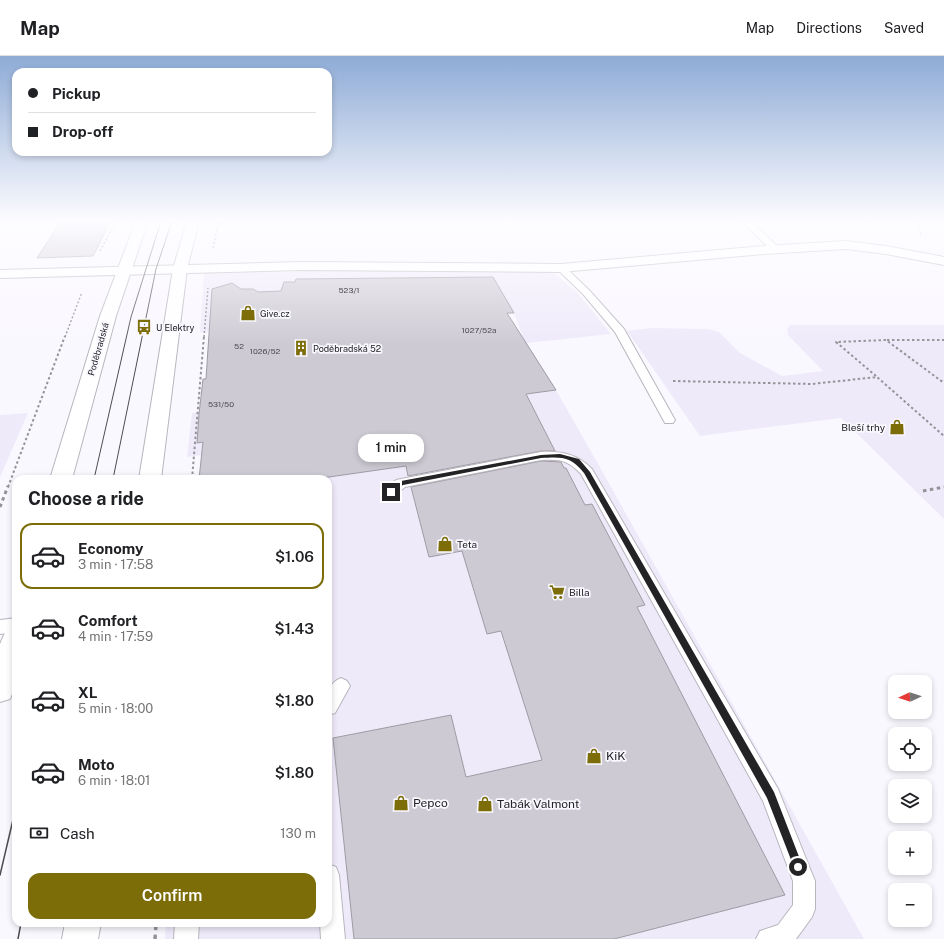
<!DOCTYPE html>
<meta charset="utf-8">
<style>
:root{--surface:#fff;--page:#f2f2f2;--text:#202124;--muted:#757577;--line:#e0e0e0;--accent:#7c6d08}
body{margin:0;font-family:"Public Sans",sans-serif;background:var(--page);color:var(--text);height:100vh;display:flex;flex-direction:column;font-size:15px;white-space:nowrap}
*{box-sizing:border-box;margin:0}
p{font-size:13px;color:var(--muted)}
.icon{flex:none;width:22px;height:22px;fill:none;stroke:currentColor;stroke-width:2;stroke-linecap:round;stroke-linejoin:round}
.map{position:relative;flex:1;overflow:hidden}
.details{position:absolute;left:12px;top:419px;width:320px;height:452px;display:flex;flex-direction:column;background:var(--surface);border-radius:12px;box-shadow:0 2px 6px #0003}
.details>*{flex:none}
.top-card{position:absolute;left:12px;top:12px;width:320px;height:88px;border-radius:12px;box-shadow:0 2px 6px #0003;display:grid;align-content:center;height:88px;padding:0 16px;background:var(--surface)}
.needle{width:26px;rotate:266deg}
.fabs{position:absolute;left:888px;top:619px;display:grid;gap:8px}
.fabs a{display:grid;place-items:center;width:44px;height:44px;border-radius:8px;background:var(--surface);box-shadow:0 2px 6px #0003;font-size:20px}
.end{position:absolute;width:18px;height:18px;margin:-9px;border:5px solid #232225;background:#fff;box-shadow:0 0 0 2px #fff}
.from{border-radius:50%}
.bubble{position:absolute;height:28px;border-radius:12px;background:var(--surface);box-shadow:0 2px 6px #0003;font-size:13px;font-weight:600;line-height:28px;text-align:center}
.top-card b{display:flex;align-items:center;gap:14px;height:38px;font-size:15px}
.top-card b+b{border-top:1px solid var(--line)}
.top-card i{width:10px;height:10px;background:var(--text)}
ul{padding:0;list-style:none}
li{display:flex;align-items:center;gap:12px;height:66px;margin:0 8px 6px;padding:0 8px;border:2px solid transparent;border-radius:12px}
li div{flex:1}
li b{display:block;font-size:15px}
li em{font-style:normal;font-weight:600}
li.current{border-color:var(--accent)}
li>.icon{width:36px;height:36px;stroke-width:1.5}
h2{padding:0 16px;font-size:18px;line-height:48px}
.pay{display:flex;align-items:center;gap:10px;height:44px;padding:0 16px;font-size:15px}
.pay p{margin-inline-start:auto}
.primary-button{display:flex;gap:8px;margin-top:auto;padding:8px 16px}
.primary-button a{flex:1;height:46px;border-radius:12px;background:var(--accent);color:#fff;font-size:16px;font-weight:600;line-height:46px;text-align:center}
header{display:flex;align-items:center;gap:24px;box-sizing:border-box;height:56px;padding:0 20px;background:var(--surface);border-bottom:1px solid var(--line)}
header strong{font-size:19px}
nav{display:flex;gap:22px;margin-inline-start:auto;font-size:14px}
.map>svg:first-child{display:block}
.built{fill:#efeafa}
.building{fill:#cdcad3;stroke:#9e9ba4}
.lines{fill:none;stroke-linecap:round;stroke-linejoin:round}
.service-casing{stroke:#b8b5bd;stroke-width:2}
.minor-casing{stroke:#b8b5bd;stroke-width:2}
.primary-casing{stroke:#b8b5bd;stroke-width:2}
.path-far3{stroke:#959398;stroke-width:1.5;stroke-dasharray:2 2;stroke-linecap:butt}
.path-far2{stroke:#959398;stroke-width:2;stroke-dasharray:2.5 2.5;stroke-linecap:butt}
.path-far1{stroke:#959398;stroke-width:3;stroke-dasharray:3.5 3.5;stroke-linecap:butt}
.path{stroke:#959398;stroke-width:3.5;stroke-dasharray:4.5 4.5;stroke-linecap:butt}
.service{fill:#fff;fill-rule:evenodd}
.minor{fill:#fff;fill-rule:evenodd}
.primary{fill:#fff;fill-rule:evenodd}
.tram-far1{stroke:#4e4c50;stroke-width:1}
.tram{stroke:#4e4c50;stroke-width:1.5}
.route{fill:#232225}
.labels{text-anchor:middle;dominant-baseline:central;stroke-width:3.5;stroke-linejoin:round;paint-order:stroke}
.number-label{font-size:8px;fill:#4e4c50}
.far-poi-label{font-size:9px;fill:#232225;stroke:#faf8ff;text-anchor:start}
.far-street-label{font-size:9px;fill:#232225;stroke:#faf8ff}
.poi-label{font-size:10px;fill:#232225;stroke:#faf8ff;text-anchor:start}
.near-poi-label{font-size:12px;fill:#232225;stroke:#faf8ff;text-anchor:start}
</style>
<header>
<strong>Map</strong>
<nav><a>Map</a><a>Directions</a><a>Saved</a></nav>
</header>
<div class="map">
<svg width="944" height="883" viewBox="0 0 944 883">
<rect width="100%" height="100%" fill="#faf8ff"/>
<path class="built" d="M427 214 551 215 577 236 611 278 526 287 556 334 597 406 864 883H165L166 867H328V423H199L202 399 187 401 192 357 221 354 525 287 514 257 200 276 204 217Z
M790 269H944V463L841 362 700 380 627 275 650 272 708 273 719 276 740 297 782 320 823 315 788 279 787 273Z
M28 357 0 421V359Z"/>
<path class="building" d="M61 165H111L93 200 37 202Z
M493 221 514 257H507L556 334 526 338 555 395H541L408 420 406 410 315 423H199L203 386 197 387 199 358 203 323H206L212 233 232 227 241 233H253L258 236 281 235 284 226H295L296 223Z
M541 405 561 406 564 412H566L585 449 592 448 645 549 637 551 785 839 614 883H354L333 682 451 659 466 721 542 704 501 575 487 578 462 495 429 501 411 431Z"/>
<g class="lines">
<defs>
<path id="service" d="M742 165H751L779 192 780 194 779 196H773Z
M561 209 564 210 589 234 624 273 675 364 673 367H665L615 276 583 238 558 214 556 212 558 210Z
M541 396C562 395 577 398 592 413L778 733 815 825V853L812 861 796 883H756L760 875 778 869 793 849V825L763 745 581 418C568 404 560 403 541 404L405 431C399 436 395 442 386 439L384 436 396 424 401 423Z
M16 562V576L0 578V564Z
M341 622 347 625 350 630 335 657 328 659C328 645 325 628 341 622Z
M328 808 336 811 339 819 345 883H321L320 867H328Z
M175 867H199L198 883H174Z"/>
<path id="minor" d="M846 185 886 190 944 201V209L886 198 846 193 764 198 561 216 302 214 0 222V214L302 206 561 208 764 190Z"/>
<path id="primary" d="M136 165H148L116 260 72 423H50L100 260Z
M187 165H199L187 213 161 423H139L173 213Z
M16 568V628L10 643 0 646V588L7 572Z
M65 867H101L98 883H62Z"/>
</defs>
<use href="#service" class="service-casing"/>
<use href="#minor" class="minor-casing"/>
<use href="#primary" class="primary-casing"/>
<path class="path-far3" d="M866 165 869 172
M917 165 921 179
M213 192 219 165
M100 195 116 165
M65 281 82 236
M204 281 208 232"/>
<path class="path-far2" d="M887 284H944
M876 320 836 286 886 284 944 327
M673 325 812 328 877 321 944 380
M192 423 204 280
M8 431 65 280"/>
<path class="path-far1" d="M923 435 944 431
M0 451 8 430"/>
<path class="path" d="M155 883 156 868"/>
<use href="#service" class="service"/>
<use href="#minor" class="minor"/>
<use href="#primary" class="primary"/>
<path class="tram-far1" d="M94 423 131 261 161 165
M113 423 156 213 172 165"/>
<path class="tram" d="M0 819 16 751
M18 883 21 867"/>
</g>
<linearGradient id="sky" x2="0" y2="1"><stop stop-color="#8eabd6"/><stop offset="0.57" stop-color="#fdfcff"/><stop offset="1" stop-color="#fdfcff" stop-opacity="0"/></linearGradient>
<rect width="944" height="289" fill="url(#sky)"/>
<path class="route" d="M560 398 579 403 590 416 774 736 803 811 802 814 798 816 795 814 767 742 584 417C570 400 562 401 541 402L403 429 393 437 387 436 401 425 541 399Z"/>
<defs>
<symbol id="shop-bare" viewBox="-9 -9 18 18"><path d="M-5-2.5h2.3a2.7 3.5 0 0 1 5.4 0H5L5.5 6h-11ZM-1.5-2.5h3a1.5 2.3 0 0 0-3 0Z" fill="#7c6d08" stroke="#faf8ff" stroke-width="2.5" paint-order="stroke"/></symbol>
<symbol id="bus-bare" viewBox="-9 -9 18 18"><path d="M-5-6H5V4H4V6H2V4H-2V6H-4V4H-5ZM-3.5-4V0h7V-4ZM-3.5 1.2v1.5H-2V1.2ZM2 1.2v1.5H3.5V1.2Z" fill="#7c6d08" stroke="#faf8ff" stroke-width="2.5" paint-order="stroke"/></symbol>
<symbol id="building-bare" viewBox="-9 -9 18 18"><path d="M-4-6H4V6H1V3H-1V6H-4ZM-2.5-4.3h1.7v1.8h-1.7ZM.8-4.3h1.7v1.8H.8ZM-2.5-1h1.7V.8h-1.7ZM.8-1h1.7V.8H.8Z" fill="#7c6d08" stroke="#faf8ff" stroke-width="2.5" paint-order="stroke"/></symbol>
<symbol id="supermarket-bare" viewBox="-9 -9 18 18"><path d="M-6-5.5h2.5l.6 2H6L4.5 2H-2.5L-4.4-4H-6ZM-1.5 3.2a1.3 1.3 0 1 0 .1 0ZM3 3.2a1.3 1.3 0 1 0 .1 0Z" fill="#7c6d08" stroke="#faf8ff" stroke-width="2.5" paint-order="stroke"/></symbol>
</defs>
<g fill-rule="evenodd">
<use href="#shop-bare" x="237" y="246" width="22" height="22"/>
<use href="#bus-bare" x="133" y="260" width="22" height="22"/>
<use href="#building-bare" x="290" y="281" width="22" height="22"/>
<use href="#shop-bare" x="886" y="360" width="22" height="22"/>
<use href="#shop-bare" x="434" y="477" width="22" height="22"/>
<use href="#supermarket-bare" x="546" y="525" width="22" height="22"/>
<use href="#shop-bare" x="583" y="689" width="22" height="22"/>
<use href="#shop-bare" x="390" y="736" width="22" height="22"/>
<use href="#shop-bare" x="474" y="737" width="22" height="22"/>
</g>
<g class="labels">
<g class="number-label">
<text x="349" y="234">523/1</text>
<text x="479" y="274">1027/52a</text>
<text x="239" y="290">52</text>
<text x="265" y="295">1026/52</text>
<text x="221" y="348">531/50</text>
</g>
<g class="far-poi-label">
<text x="260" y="257">Give.cz</text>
<text x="156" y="271">U Elektry</text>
<text x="313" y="292">Poděbradská 52</text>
</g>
<g class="far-street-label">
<text transform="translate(98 293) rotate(-74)">Poděbradská</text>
</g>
<g class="poi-label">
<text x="885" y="371" text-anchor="end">Bleší trhy</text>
<text x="457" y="488">Teta</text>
<text x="569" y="536">Billa</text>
</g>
<g class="near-poi-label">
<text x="606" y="700">KiK</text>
<text x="413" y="747">Pepco</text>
<text x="497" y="748">Tabák Valmont</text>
</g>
</g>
</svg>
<div class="fabs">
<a><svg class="needle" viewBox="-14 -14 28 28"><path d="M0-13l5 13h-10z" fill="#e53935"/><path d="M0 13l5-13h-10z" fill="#757577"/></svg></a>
<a><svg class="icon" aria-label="locate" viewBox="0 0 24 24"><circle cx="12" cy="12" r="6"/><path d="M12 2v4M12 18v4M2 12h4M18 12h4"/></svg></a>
<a><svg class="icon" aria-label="layers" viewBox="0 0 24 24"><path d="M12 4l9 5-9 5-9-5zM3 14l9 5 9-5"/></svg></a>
<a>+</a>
<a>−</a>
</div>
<i class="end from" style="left:798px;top:811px"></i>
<i class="end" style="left:391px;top:436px"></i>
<div class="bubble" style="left:358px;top:378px;width:66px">1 min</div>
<div class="top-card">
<b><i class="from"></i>Pickup</b>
<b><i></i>Drop-off</b>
</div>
<section class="details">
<h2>Choose a ride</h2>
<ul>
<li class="current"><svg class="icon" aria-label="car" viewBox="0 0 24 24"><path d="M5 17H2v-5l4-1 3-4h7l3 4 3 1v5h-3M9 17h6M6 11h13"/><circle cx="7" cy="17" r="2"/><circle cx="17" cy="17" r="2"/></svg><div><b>Economy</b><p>3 min · 17:58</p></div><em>$1.06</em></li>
<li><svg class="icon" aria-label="car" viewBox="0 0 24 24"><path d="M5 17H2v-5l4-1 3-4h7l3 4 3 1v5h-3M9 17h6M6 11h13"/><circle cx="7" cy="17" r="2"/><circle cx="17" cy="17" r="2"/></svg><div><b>Comfort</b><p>4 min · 17:59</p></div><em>$1.43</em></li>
<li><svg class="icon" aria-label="car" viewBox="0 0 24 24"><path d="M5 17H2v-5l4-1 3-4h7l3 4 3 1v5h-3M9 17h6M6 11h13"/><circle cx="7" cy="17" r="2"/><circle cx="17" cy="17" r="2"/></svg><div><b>XL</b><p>5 min · 18:00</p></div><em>$1.80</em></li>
<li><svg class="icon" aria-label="car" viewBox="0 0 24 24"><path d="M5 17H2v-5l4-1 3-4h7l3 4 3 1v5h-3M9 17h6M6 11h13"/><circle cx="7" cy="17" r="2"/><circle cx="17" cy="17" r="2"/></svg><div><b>Moto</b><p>6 min · 18:01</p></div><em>$1.80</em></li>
</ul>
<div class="pay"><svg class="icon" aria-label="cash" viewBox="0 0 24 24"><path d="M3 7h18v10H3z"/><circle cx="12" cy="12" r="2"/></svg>Cash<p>130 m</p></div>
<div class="primary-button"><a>Confirm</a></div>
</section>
</div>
